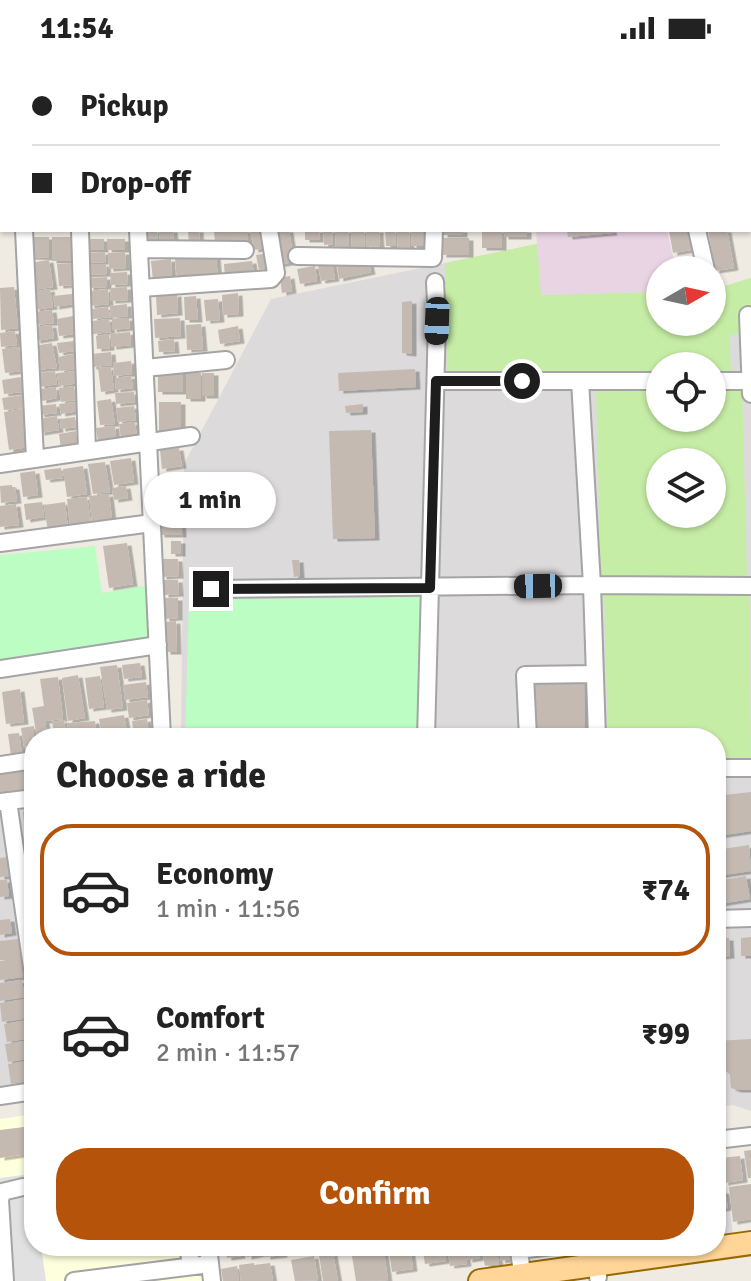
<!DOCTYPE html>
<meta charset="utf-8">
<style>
:root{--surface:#fff;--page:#f6f6f6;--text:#222;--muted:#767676;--line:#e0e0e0;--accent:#b45309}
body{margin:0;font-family:Signika,sans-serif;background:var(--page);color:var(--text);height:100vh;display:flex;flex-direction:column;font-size:30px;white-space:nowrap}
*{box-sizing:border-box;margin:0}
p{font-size:26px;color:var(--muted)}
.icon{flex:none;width:44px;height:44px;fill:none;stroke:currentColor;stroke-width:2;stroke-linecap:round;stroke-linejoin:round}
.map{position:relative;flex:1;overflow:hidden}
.drawer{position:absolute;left:24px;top:672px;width:702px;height:528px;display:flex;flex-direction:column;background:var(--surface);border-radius:32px;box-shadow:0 2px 6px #0004}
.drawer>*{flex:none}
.banner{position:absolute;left:0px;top:0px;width:752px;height:176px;box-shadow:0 2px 6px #0004;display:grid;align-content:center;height:176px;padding:0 32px;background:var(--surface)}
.needle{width:52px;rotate:81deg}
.tools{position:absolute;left:646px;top:200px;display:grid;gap:16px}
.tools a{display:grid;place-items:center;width:80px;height:80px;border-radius:50%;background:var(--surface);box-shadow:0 2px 6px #0004;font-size:40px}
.end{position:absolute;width:36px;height:36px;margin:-18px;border:10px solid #1d1d1d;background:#fff;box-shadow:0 0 0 4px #fff}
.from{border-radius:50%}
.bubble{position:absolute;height:56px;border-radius:28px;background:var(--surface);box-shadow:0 2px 6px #0004;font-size:26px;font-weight:700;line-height:56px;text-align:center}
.car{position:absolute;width:24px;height:48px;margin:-24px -12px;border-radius:10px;box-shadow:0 0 6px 2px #0007;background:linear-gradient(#222 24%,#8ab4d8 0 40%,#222 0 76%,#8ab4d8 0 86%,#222 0)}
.banner b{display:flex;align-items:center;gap:28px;height:76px;font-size:30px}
.banner b+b{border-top:2px solid var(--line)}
.banner i{width:20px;height:20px;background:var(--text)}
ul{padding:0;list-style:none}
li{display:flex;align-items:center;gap:24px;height:132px;margin:0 16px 12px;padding:0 16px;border:4px solid transparent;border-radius:32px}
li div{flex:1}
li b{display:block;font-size:30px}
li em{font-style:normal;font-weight:700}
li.current{border-color:var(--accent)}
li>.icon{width:72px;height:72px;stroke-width:1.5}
h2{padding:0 32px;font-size:36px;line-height:96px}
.cta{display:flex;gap:16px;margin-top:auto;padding:16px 32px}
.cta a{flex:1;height:92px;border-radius:32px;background:var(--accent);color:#fff;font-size:32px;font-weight:700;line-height:92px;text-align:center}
.status{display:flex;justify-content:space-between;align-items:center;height:56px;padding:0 40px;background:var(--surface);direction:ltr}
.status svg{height:22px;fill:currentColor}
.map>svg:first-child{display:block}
.residential{fill:#dcdada;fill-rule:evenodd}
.industrial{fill:#e9d4e4}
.education{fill:#feffdc}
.grass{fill:#c6eda5;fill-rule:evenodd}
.park{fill:#bcfdc3}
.parking{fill:#e1e1e1}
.building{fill:#c4bab2;filter:url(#shadow)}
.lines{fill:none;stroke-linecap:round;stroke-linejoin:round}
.minor-casing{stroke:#a4a4a4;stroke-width:20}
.major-casing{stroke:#976900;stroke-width:26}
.minor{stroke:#fff;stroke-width:16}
.major{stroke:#ffd598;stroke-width:22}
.route{stroke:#1d1d1d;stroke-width:10}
</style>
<div class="status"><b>11:54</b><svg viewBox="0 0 49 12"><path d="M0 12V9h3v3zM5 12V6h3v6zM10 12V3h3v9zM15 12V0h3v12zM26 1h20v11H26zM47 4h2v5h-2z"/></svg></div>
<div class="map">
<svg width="751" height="1225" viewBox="0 0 751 1225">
<defs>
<filter id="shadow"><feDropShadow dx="4.5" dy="2.5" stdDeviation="0" flood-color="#0004"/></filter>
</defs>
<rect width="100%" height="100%" fill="#efebe3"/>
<path class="residential" d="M537 188 541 239 660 236V266H712V234L751 222V1055L733 1049 716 1051V682H181L184 408 271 243ZM660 310H712V362H660ZM660 406H712V458H660Z
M34 751V864L19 753Z
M0 755 34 980V1026L0 1031Z
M727 1132 733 1178 716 1180V1134Z"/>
<path class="industrial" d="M536 174H667L676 214H660V236L540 239Z"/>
<path class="education" d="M34 1058V1190H198L203 1225H0V1063Z"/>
<path class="grass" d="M537 188 541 239 660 236V266H712V234L751 222V276L729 279 731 315H712V310H660V315L447 316 445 207Z
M742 332 747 521 601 525 596 336 660 334V362H712V333ZM660 406H712V458H660Z
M749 536 751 701 716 702V682H608L604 539Z"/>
<path class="park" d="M95 490 102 537 148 529 151 586 0 609V499Z
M426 541 423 682H185L189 544Z"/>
<path class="parking" d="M31 1118 34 1141V1190H41L46 1225H0V1122Z"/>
<path class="building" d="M147 174H157L158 187 149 188Z
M159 174H173L175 192 161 193Z
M188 174H199L200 189 189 190Z
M214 174H248V186L215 188Z
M250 174H266L270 191 254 194Z
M272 174H289L294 206 277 209Z
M305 174H319L320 184H305Z
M323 174H332L333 188 324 189Z
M335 174H348L349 190 336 191Z
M351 174H364L365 193 352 194Z
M366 174H379L380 190 367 191Z
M385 174H395L396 190H386Z
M397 174H409L410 192H398Z
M411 174H425L426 190H412Z
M443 174H463V179H443Z
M482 174H502V192H482Z
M504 174H527V181H504Z
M567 174H612L613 177 568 181Z
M692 174 696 193 673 197 669 175Z
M708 174H727L734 212 715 215Z
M30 181H49V202L30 201Z
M52 181H71V205H52Z
M442 182H469V199H442Z
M85 183H104V194H85Z
M107 183H125V194H107Z
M105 196 106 206 85 207V197Z
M125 196 126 212 109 213 108 197Z
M269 197 272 212 259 214 256 199Z
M216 199 218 223 177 226 175 202Z
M171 203 172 224 153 225 151 205Z
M49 204 53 231 32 234 29 207Z
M252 205 254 218 225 222 224 208Z
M369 206 371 216 339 223 337 209Z
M73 207 74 229 59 230 57 208Z
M332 207 335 223 321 225 318 209Z
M86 208H106L107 218 86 219Z
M315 210 317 225 300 228 297 213Z
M127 216 128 228 111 229 110 217Z
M290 220 292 235 282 237 280 222Z
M107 221V231L89 232V222Z
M14 231 18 272 1 274 0 232Z
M127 231 128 244 111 245 110 232Z
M50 233 53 251 35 254 33 236Z
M108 233 109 248 90 250 89 235Z
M238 237 239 258 223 259 222 239Z
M72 238 73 248 55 251 53 240Z
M177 238 178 257 157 259 156 240Z
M196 240 198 264H185L184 241Z
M218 243 220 264 206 265 204 244Z
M412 245V298L402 297V246Z
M127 248 128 260 111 262 110 250Z
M108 251 110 261 93 263 92 253Z
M52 254 54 267 35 269 34 256Z
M73 260 76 278 59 280 57 263Z
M129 262 130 272 112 274V263Z
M180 262 181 280 155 282 154 263Z
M109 263 111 276 93 278 92 265Z
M201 268 203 293 187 294 186 269Z
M52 269 54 282 36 285 34 271Z
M238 270 240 285 220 288 218 274Z
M15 275 17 289 1 291 0 277Z
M130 276 131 289 112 291 110 278Z
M109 278 110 292 97 293 96 280Z
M174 283 175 295 159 296 158 285Z
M74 285 75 295 59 297 57 287Z
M52 287 57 312 36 314 34 290Z
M19 291 22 315 5 317 2 293Z
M111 296 112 309 92 311 91 298Z
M74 298 76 313 60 315 58 301Z
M131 305 132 318 114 320 113 307Z
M111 311 114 334 101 336 98 312Z
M158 313H183V336H158Z
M415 313 416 331 339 335 338 317Z
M55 315 57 328 40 331 38 317Z
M77 315 79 327 59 330 57 317Z
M186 316 201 317V343H186Z
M202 317H214V340H202Z
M131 320 133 332 116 334 115 322Z
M21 321 23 336 4 338 2 324Z
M74 330 76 344 61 346 59 332Z
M56 331 57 342 42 345 40 333Z
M134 336 135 346 116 348 115 337Z
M23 339 24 352 4 354 2 342Z
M111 343 115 368 100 369 97 345Z
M77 346 79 355 61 358 59 348Z
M159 346H181V376H159Z
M56 348 57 357 40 359 38 350Z
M363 348V356L346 357 345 350Z
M134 350 136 364 118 366 116 352Z
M24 353 29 391 9 394 4 356Z
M57 360 59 374 40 377 38 363Z
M75 361 76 371 61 373 60 363Z
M135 366 137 381 121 383 119 368Z
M115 370 116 383 98 385 96 372Z
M371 374 375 482 333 483 329 375Z
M76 375 78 391 61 393 59 378Z
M179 392 182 410 162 413 160 394Z
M131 402 134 426 114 429 110 405Z
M105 406 110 436 93 438 88 408Z
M83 410 87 438 67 441 63 413Z
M61 412 63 422 46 424 44 414Z
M35 415 38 439 23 441 20 417Z
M12 429V431H15L17 445 1 447 0 430Z
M126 430 128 442 114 444 112 432Z
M160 437H180L181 456 161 457Z
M109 438 112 463 92 465 89 440Z
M87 441 91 467 70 470 67 443Z
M42 446 44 461 26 464 24 448Z
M65 446 68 473 48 476 44 449Z
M16 448 19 469 0 471V450Z
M160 459H181L182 479H160Z
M171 485H181V498H171Z
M127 487 133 528 109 532 103 490Z
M162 503H178L179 520 162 521Z
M292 504H299L300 520 294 521Z
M164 524H178L179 538 164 539Z
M165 542H178V562L165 563Z
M176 565 177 596H166L165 566Z
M140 607 142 621 124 623 122 609Z
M117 609 123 652 107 654 100 611Z
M78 619 85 662 68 665 62 622Z
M100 620 104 651 89 653 85 622Z
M58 621 63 663 45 665 48 682H37L32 652 44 650 40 623Z
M584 625 585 682H534V626Z
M146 626 148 641 125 644 123 629Z
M20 633 24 666 6 668 2 636Z
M147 644 149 659 129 662 127 647Z
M124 659 128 682H102L99 663Z
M147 663 149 679 134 681 132 665Z
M64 664 67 682H55L52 666Z
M95 665 97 682H70L67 667Z
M34 670V689L24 691 21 672Z
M19 677 22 698 11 700 8 678Z
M34 713V735L0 739V718Z
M751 736V775L717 780 716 740Z
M34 755V773L25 774 23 756Z
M34 776V794H29L27 777Z
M749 789 751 815 716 820V794Z
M7 801 10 820 0 821V802Z
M746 820 750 843 719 848 716 825Z
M0 824H7L9 840 0 841Z
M10 863 12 877 0 879V864Z
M751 881V900H741V882Z
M716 882H729L730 900 716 901Z
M18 883 23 921 0 924V905L12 904H0V885Z
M22 924 25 941 0 945V927Z
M26 943 29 962 2 966 0 947Z
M28 964 31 982 7 986 4 968Z
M751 983V1034H737L731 1032 730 1019 722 1011H716V985Z
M32 984 34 1002 8 1006 5 988Z
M34 1004V1024L11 1028 8 1008Z
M24 1071 27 1098 0 1102V1074Z
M751 1094V1122H748L744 1095Z
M740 1100 743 1124 724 1127 721 1102Z
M751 1128V1163L733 1166 729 1131Z
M725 1135 728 1152 716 1154V1136Z
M53 1190H91V1192L54 1197Z
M225 1190H240L241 1200 227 1202Z
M246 1190H261L262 1198 247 1201Z
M265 1190H282L283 1199 266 1201Z
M368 1190H410L413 1213 392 1216 389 1195 384 1196 388 1224 356 1225 351 1194Z
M422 1190H444L446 1205 425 1208Z
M447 1190H464L467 1208 450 1210Z
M466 1190H478L480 1202 468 1204Z
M481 1190H496L499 1208 485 1210Z
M498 1190H513L515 1202 501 1205Z
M333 1197 338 1225H323L319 1199Z
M314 1200 318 1224 295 1225 291 1204Z
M254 1207V1209L270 1207 273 1225H241L239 1209Z
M237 1210 239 1225H223L221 1213Z"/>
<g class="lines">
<defs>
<path id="minor" d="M15 0V2
M151 0V2
M198 0V2
M240 0 241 2
M319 0 378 2
M412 0V2
M650 0 651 2
M715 0 716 2
M750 8H751
M0 74H2
M24 174 35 402
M80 174 87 395
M138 174 162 682
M697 174 706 214
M139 193 245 194
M297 200 433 202 434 174
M141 232 271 223 276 217 269 174
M748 259 751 338
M145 312 226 304
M436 325H660
M580 325 592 529 597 682
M712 325H751
M0 408 191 380
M0 487 152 467
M211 533 592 529 751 530
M0 613 158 589
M426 682 437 265 435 226
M528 682 525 619 595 618
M0 709 34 704
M716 712H751
M8 745 34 925
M0 746 34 742
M716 863 751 862
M0 1040 34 1035
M716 1084 751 1080
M188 1190 191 1209
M208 1190 212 1225
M595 1190 598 1221
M5 1225 0 1144 2 1136 23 1131
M74 1225 210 1208
M523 1225 519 1194 552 1190"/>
<path id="major" d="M480 1225 751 1187"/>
</defs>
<use href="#minor" class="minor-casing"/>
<use href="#major" class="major-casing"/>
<use href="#minor" class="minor"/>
<use href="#major" class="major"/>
</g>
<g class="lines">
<path class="route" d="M211 533 430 532 436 325H522"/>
</g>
</svg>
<div class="tools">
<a><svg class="needle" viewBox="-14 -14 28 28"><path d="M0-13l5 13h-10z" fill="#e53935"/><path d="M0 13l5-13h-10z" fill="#767676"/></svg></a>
<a><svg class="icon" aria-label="locate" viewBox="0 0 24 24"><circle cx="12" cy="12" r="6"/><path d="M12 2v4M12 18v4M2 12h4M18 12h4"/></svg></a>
<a><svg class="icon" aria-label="layers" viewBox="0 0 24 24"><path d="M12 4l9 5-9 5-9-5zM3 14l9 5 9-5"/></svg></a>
</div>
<i class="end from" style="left:522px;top:325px"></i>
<i class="end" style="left:211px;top:533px"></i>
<div class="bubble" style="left:144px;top:416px;width:132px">1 min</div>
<i class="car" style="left:437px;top:265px;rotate:182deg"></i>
<i class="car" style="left:538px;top:530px;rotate:269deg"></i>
<div class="banner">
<b><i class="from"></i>Pickup</b>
<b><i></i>Drop-off</b>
</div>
<section class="drawer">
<h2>Choose a ride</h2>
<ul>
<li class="current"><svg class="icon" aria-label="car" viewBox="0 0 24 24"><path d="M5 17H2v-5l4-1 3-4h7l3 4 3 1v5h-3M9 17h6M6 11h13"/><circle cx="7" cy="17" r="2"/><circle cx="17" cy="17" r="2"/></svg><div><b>Economy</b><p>1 min · 11:56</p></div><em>₹74</em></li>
<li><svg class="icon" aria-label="car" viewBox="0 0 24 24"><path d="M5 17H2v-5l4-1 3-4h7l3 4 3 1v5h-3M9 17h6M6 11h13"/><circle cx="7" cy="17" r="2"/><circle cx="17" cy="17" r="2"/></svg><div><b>Comfort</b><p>2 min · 11:57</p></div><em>₹99</em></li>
</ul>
<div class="cta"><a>Confirm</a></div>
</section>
</div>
